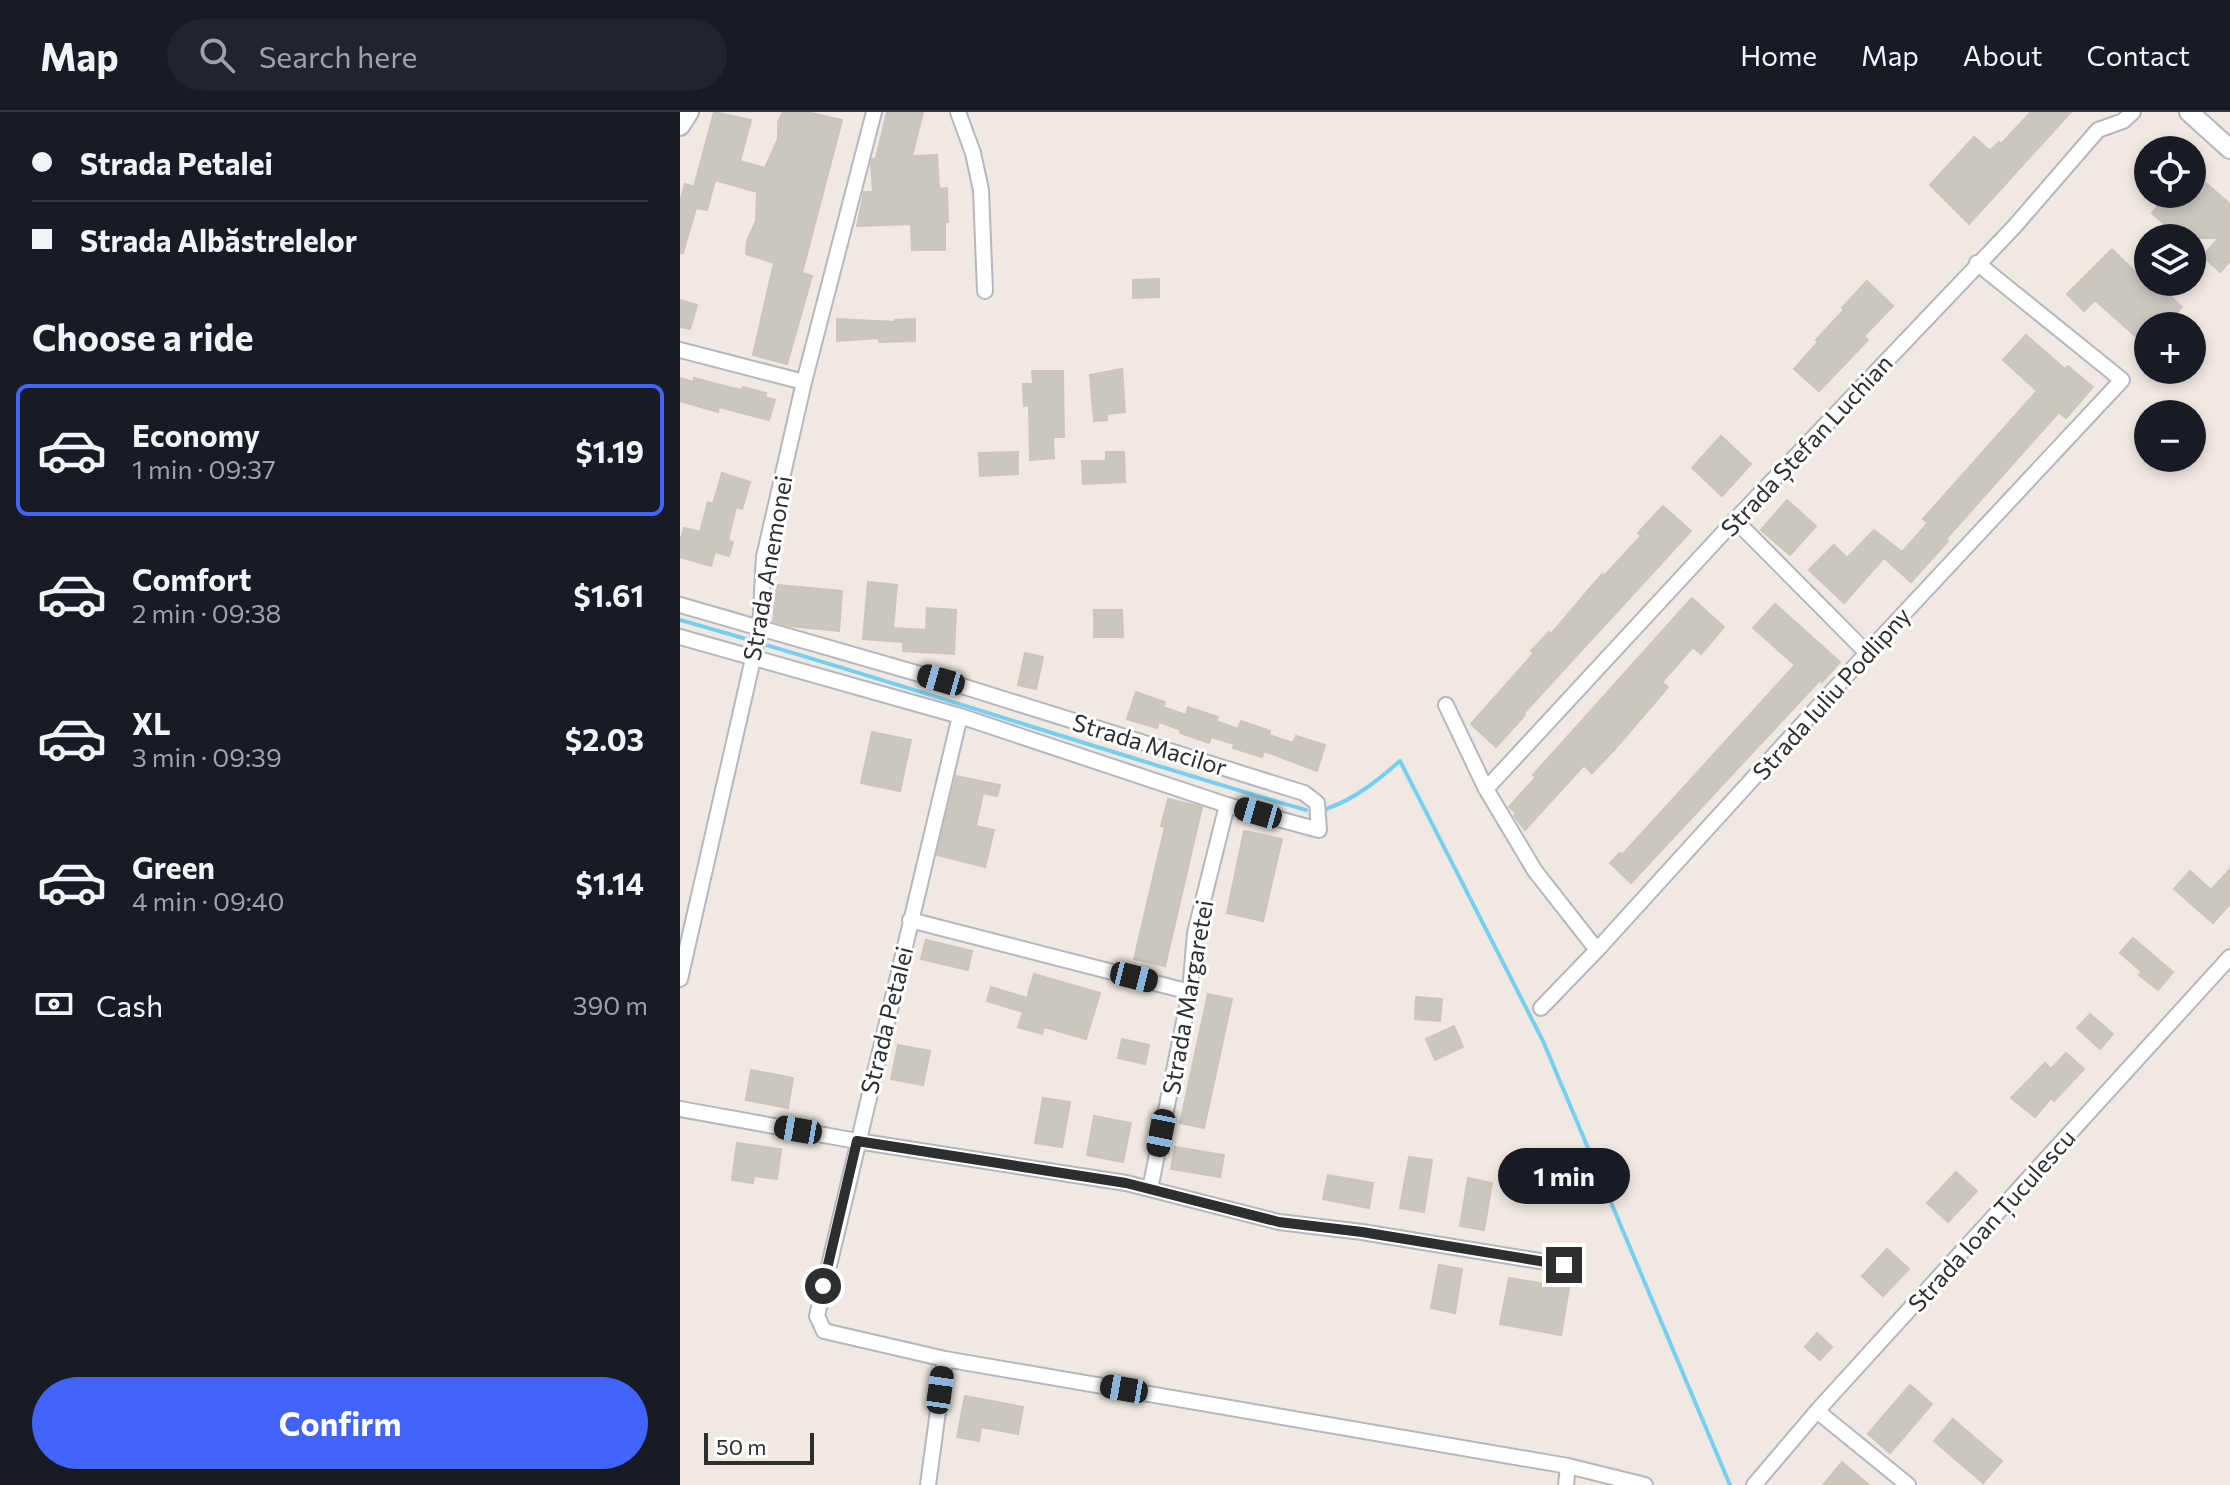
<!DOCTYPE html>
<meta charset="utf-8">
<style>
:root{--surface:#171b24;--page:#20242c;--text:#f1f3f6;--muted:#9ea1a6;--line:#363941;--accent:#4264fb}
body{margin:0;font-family:Commissioner,sans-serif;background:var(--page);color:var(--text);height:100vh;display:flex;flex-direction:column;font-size:30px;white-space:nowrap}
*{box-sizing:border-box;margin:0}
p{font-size:26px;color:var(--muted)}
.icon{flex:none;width:44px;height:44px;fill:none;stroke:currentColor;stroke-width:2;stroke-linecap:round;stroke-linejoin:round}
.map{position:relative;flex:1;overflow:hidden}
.side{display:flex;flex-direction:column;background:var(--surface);width:680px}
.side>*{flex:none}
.top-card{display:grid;align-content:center;height:176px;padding:0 32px;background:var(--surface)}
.fabs{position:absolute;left:1454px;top:24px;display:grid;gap:16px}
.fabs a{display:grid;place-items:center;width:72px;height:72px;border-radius:50%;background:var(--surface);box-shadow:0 4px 12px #0003;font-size:40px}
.scale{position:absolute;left:24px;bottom:20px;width:110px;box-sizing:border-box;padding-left:8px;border:4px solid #2e2e2e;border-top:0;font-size:22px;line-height:28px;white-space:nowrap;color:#2e2e2e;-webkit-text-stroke:6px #fff;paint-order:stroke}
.end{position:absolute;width:36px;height:36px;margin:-18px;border:10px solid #2e2e2e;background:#fff;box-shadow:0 0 0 4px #fff}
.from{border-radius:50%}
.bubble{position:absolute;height:56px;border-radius:28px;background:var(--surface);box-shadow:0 4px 12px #0003;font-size:26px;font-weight:700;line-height:56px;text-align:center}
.car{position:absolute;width:24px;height:48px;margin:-24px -12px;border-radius:10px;box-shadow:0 0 6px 2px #0007;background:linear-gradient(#222 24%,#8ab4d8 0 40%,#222 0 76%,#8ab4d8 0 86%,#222 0)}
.top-card b{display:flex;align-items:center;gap:28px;height:76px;font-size:30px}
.top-card b+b{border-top:2px solid var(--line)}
.top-card i{width:20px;height:20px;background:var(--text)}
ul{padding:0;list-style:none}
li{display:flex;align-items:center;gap:24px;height:132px;margin:0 16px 12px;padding:0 16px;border:4px solid transparent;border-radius:12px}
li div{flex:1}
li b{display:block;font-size:30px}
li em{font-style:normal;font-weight:700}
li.current{border-color:var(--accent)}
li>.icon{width:72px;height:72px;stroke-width:1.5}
h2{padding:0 32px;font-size:36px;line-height:96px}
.pay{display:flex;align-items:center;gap:20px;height:88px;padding:0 32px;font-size:30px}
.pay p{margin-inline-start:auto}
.primary-button{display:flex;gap:16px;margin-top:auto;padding:16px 32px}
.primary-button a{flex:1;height:92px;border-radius:48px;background:var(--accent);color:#fff;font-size:32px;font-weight:700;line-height:92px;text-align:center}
header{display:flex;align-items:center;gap:48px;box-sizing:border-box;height:112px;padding:0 40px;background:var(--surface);border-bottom:2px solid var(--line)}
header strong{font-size:38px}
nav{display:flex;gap:44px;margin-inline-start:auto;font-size:28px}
.search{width:560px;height:72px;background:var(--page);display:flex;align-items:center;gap:20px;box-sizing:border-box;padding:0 28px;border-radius:44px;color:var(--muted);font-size:30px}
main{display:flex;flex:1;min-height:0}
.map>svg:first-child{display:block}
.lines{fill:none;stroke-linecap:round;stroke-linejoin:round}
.stream{stroke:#75cff0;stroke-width:4}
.building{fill:#cbc7bf;stroke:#cbc5ba;stroke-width:2}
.minor-casing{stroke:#b4b7c1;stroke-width:18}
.tertiary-casing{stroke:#b4b7c1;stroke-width:22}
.minor{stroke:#fff;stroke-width:14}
.tertiary{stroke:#fff;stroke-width:18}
.route{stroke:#2e2e2e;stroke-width:10}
.labels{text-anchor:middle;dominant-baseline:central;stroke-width:6;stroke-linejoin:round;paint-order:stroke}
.street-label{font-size:24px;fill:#2e2e2e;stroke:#fff}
</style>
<header>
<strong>Map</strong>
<div class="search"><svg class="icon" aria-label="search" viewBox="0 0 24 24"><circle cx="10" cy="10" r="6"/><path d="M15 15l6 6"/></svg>Search here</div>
<nav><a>Home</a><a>Map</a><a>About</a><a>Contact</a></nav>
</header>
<main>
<section class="side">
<div class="top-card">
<b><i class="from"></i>Strada Petalei</b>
<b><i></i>Strada Albăstrelelor</b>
</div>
<h2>Choose a ride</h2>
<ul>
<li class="current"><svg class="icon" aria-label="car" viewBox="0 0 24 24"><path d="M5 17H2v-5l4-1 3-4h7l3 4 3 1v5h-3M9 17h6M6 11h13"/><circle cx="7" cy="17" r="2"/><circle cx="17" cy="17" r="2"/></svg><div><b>Economy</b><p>1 min · 09:37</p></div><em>$1.19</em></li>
<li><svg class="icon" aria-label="car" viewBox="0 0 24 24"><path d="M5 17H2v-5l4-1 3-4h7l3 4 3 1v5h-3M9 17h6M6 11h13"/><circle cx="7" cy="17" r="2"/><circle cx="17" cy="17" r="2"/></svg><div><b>Comfort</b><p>2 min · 09:38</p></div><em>$1.61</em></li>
<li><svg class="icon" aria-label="car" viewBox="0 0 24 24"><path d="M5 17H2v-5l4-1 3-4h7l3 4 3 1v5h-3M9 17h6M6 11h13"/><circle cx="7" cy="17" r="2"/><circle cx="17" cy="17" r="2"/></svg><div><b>XL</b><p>3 min · 09:39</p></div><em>$2.03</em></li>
<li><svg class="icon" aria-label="car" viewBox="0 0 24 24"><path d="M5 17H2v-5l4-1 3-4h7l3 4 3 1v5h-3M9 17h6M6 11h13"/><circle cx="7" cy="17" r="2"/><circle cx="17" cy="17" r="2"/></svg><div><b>Green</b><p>4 min · 09:40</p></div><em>$1.14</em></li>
</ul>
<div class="pay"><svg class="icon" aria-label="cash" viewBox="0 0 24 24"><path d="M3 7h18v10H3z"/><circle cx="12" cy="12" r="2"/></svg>Cash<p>390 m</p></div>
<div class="primary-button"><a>Confirm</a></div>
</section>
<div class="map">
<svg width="1550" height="1373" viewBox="0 0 1550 1373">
<rect width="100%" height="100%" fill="#efe9e1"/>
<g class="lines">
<path class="stream" d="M0 508C210 567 417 638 626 698
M646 697C675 687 697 669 720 649L863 929 1050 1373"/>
</g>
<path class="building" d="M34 0 71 8 60 49 85 56 98 27V10L103 0H127L162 8 122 161 132 164 107 252 73 243 94 151 66 142 67 129 76 109 77 80 35 68 27 98 16 96 3 141H0V90L5 72 14 75Z
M207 0H243L232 44 257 43 259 77 267 76 268 110H265V138H232L231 112 177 114 184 80H193L191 51 192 47 196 46Z
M1351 0H1391L1289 112 1250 73 1294 25 1310 39 1319 30 1321 32Z
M1512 59 1550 92V149L1540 160 1523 144 1539 126H1500L1472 101 1488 82H1512Z
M1432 137 1462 167 1466 162 1468 170H1475L1502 195 1484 214H1468V223L1462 230 1415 188 1404 199 1387 182Z
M479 167V185L453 186V168Z
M1187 169 1213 194 1184 224 1188 228 1139 279 1114 257 1138 230 1136 228 1164 198 1162 196Z
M0 188 17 193 10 217 0 215Z
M157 207 215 210V208L235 207V229L199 230V226L157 229Z
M1346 223 1385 257 1388 254 1413 275 1386 306 1379 300 1266 427 1268 429 1231 470 1204 446 1164 491 1129 458 1154 433 1167 446 1194 418 1222 440 1248 411 1243 407 1357 279 1323 248Z
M442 257 445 300 427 302V308L414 309 410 263Z
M352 259H383L384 325H373L374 346 350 348 349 293 344 294 343 272H353Z
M0 266 13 270 14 266 52 276 62 278 63 275 86 281 85 285 95 288 89 308 39 295 38 300 0 289Z
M1041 324 1071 352 1042 384 1012 356Z
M338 340V362L300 364 299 341Z
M426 340H444L445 370 403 372 402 349H426Z
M42 361 70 370 62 397 56 395 48 428 53 430 49 444 35 440 31 454 0 445V430L4 416 20 420 28 390 33 392Z
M1107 388 1136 414 1110 443 1081 418Z
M983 394 1011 419 843 602 845 603 816 635 791 612 854 541 851 539 869 520 871 522 922 462 924 464 961 424 958 421Z
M188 470 217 473 213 516 246 518 247 496 276 498 274 542 223 539V530L183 527Z
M97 473 162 479 159 519 110 514 93 509Z
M1012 486 1044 515 1021 542 1013 535 982 570 988 575 935 637 912 661 904 653 845 718 834 704 836 701 829 695 856 665 853 663Z
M1095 492 1160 550 1142 570 1140 568 951 771 930 751 940 741 942 743 1115 553 1073 516Z
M414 498H442L443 525H414Z
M345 541 363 545 356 577 338 573Z
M456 580 485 590 483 595 506 603 508 595 538 605 536 609 558 617 561 609 590 619 589 623 613 631 616 624 645 633 637 659 584 639 582 645 553 636 554 632 531 625 529 631 500 621 501 618 479 610 477 616 447 607Z
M192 620 231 628 220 679 181 671Z
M276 664 320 673 317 684 303 681 296 714 314 718 305 755 257 743Z
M488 687 522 695 485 854 454 847 485 715 481 714Z
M564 719 602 727 583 809 547 801Z
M1550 757V792L1533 811 1494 777 1510 759 1531 778Z
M1453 826 1493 860 1478 878 1459 863 1462 860 1440 841Z
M246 828 292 839 288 858 241 847Z
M354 862 420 881 406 927 364 915 362 922 338 915 343 900 307 889 311 875 347 886Z
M528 882 552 887 524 1016 500 1011Z
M736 885 762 887 760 909 735 907Z
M1410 902 1433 922 1420 937 1397 916Z
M774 914 783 935 755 948 746 927Z
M442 927 469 933 465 952 438 946Z
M218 933 250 939 243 973 211 967Z
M1386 941 1404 957 1374 989 1371 986 1355 1005 1331 986 1365 951 1371 957Z
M71 958 113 966 108 996 66 988Z
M363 986 390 990 382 1035 355 1031Z
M414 1004 451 1011 443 1050 407 1043Z
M57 1031 101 1037 97 1067 74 1064 73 1071 52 1068Z
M495 1035 544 1043 540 1065 491 1057Z
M729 1045 752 1048 744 1100 720 1096Z
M1276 1060 1297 1079 1268 1110 1247 1091Z
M648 1063 693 1071 689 1096 643 1087Z
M788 1066 812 1071 804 1118 780 1114Z
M1207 1137 1229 1157 1203 1184 1182 1164Z
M759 1153 782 1157 775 1201 751 1196Z
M829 1166 889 1176 881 1223 820 1212Z
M1137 1221 1152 1235 1140 1248 1125 1235Z
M1230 1273 1252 1292 1210 1341 1188 1322Z
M285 1284 343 1295 338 1322 301 1315 299 1329 277 1325Z
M1273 1307 1322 1349 1303 1371 1254 1329Z
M1162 1350 1189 1373H1143Z"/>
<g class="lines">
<defs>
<path id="minor" d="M278 0 293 41 301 78 305 179
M0 238 124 270
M1055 408 1187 541
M0 493 285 575 624 681 637 691 639 718 547 693 280 604 0 525
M766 593 806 677 855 759 917 838
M280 604 137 1204 144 1219 265 1247 888 1354 965 1373
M806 677 1055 408 1334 115 1418 18 1443 9 1453 0
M230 808 510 880
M0 867 80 516 84 445 124 270 194 0
M861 896 917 838 1187 541 1442 268 1297 151
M0 997 177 1029 446 1071 599 1110 682 1120 884 1153
M470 1077 510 880 515 821 547 693
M1137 1299 1228 1373
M248 1373 265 1247
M886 1373 888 1354
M1074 1373 1137 1299 1550 845"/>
<path id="tertiary" d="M1509 0 1550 37
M0 14 9 0"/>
</defs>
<use href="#minor" class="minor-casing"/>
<use href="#tertiary" class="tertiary-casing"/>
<use href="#minor" class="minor"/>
<use href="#tertiary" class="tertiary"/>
</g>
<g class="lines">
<path class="route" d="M143 1174 177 1029 446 1071 599 1110 682 1120 884 1153"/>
</g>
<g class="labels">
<g class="street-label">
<text transform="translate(1126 333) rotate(-47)">Strada Ștefan Luchian</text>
<text transform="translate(87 456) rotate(-80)">Strada Anemonei</text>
<text transform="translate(1151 581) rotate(-48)">Strada Iuliu Podlipny</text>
<text transform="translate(470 632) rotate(17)">Strada Macilor</text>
<text transform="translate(507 885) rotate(-80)">Strada Margaretei</text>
<text transform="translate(206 908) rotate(-76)">Strada Petalei</text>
<text transform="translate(1311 1108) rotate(-48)">Strada Ioan Țuculescu</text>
</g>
</g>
</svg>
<div class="fabs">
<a><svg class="icon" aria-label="locate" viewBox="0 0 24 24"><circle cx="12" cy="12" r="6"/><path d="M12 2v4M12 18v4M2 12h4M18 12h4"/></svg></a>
<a><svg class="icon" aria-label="layers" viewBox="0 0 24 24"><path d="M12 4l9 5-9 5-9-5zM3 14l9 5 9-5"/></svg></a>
<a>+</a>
<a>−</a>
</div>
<div class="scale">50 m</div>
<i class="end from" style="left:143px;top:1174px"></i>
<i class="end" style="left:884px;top:1153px"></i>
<div class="bubble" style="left:818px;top:1036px;width:132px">1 min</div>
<i class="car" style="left:261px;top:568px;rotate:286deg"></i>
<i class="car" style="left:578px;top:701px;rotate:286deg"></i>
<i class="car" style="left:454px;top:865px;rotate:104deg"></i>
<i class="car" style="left:118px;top:1018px;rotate:280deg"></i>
<i class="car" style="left:481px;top:1021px;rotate:191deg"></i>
<i class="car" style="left:444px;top:1277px;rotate:280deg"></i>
<i class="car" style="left:260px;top:1278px;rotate:8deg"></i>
</div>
</main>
